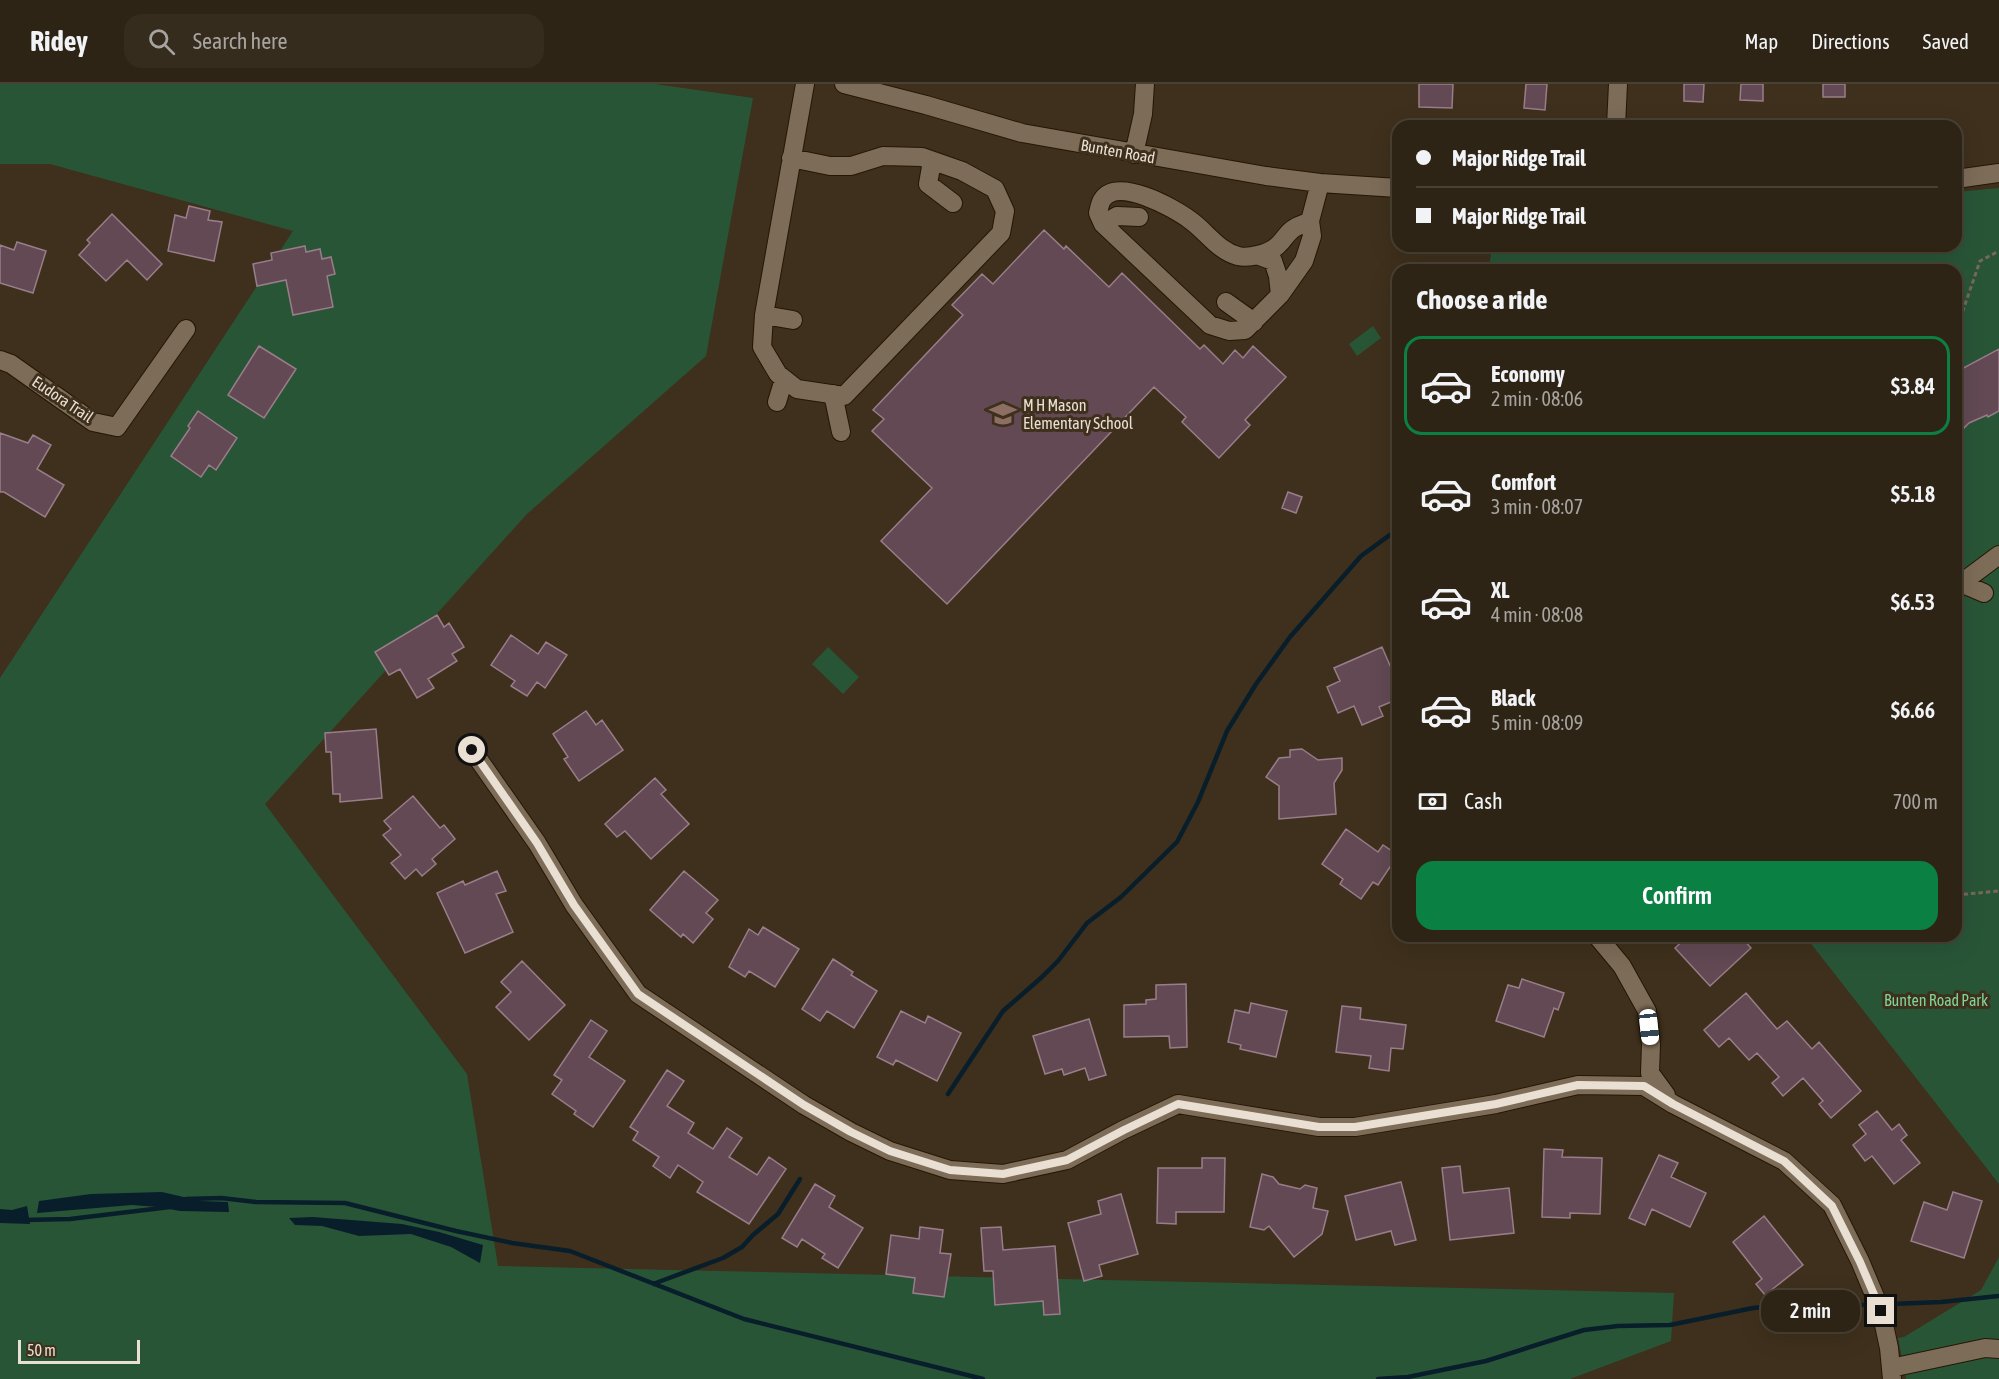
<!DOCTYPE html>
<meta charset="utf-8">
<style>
:root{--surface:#2e2415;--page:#362c1e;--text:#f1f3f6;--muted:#a7a4a0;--line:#494134;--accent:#0b8043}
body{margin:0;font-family:"Asap Condensed",sans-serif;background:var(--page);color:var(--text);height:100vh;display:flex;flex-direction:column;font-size:22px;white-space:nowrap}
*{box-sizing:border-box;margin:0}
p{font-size:20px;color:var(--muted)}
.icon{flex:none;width:33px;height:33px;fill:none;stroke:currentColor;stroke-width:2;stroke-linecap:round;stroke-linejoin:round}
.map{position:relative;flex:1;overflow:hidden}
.drawer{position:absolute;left:1392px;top:180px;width:570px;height:678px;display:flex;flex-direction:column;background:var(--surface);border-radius:18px;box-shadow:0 6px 24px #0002,0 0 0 2px var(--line)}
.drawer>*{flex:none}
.guide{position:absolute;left:1392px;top:36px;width:570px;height:132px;border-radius:18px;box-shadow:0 6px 24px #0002,0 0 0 2px var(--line);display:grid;align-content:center;height:132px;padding:0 24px;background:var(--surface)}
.scale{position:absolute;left:18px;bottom:15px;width:122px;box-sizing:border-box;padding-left:6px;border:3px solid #e9dfd3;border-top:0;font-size:16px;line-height:21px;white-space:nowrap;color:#e9dfd3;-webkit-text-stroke:4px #3e301c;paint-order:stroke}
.end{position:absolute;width:27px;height:27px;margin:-14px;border:8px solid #e9dfd3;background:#111;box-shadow:0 0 0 3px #111}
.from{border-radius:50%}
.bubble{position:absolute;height:42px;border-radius:18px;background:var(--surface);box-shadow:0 6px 24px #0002,0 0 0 2px var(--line);font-size:20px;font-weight:600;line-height:42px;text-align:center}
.car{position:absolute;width:18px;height:36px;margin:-18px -9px;border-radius:8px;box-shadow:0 0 4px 2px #0007;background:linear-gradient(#fff 24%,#345 0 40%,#fff 0 76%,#345 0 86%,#fff 0)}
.guide b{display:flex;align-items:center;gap:21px;height:57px;font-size:22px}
.guide b+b{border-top:2px solid var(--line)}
.guide i{width:15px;height:15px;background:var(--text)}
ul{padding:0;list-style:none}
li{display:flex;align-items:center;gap:18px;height:99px;margin:0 12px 9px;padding:0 12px;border:3px solid transparent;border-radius:18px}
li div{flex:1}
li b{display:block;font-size:22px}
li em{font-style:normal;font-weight:600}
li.active{border-color:var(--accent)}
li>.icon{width:54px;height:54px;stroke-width:1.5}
h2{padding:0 24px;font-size:27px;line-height:72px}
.pay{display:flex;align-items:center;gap:15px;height:66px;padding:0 24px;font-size:22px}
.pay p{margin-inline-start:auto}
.button{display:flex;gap:12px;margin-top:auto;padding:12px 24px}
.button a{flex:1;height:69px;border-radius:18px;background:var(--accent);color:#fff;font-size:24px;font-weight:600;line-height:69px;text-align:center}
header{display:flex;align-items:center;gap:36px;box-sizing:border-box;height:84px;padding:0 30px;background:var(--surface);border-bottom:2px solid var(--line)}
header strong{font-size:28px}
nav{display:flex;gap:33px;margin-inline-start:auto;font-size:21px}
.search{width:420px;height:54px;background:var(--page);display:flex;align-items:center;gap:15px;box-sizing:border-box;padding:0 21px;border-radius:18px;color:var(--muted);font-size:22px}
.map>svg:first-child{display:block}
.green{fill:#295537}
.water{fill:#091e2b}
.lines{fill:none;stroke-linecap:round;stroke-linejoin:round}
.stream{stroke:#091e2b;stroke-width:4.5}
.building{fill:#624954;stroke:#997d8a;stroke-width:1.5}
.minor-casing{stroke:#251705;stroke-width:20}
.path{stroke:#766958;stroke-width:3;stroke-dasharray:4.5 3;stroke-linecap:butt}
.minor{stroke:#7d6c57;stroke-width:18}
.route{stroke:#e9dfd3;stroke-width:8}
.labels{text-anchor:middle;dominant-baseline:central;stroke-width:6;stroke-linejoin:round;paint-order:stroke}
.street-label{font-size:16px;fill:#e9dfd3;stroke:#3e301c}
.poi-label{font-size:16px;fill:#e9dfd3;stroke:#3e301c;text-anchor:start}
.park-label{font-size:16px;fill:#7ed597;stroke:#3e301c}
</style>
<header>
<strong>Ridey</strong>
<div class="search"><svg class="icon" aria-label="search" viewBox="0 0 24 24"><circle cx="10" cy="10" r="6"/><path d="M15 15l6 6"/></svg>Search here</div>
<nav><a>Map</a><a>Directions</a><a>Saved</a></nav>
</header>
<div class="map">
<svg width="1999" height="1295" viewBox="0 0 1999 1295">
<rect width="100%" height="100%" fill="#3e301c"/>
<path class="green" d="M0 0H655L753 14 706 272 527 430 265 720 467 990 498 1182 1674 1209 1671 1257 1570 1295H0V594L293 147 50 80H0Z
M1999 104V1100L1805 852H1956V186H1489L1492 162H1956V108Z
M1373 242 1381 254 1357 272 1349 260Z
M828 563 859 593 843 610 812 580Z
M1999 1173V1295H1906L1898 1254 1904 1253 1981 1206Z"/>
<path class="water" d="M162 1108 201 1117 228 1118 229 1128 180 1127 158 1123 132 1121 37 1129 39 1117 91 1110Z
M27 1122 30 1140 0 1139V1125L12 1126Z
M313 1133 402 1140 439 1148 483 1161 480 1179 451 1163 411 1150 359 1152 322 1142 295 1141 289 1134Z"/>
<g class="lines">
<path class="stream" d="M948 1010 1003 927 1042 893 1058 877 1087 839 1121 813 1177 758 1198 718 1227 647 1256 600 1290 553 1361 472 1398 445
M186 1115 221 1114 256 1118 345 1119 456 1147 512 1159 570 1167 744 1235 983 1295
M24 1136 70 1135 170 1123
M653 1200 723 1174 742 1163 753 1151 778 1130 800 1095
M1891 1220 1941 1218 1999 1212
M1378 1295 1408 1293 1486 1277 1584 1246 1618 1242 1670 1241 1753 1224 1810 1219 1863 1221"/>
</g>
<path class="building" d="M1419 0H1453L1452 24 1419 23Z
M1526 0H1547L1545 26 1524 24Z
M1684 0H1704L1703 18 1684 17Z
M1741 0H1763V17L1740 16Z
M1823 0H1845V13H1823Z
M189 122 210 127 208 136 222 138 214 177 168 167 175 131 186 134Z
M112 130 162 180 147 196 127 176 106 197 79 171 90 159 87 156Z
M1044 146 1064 165 1066 162 1109 203 1122 189 1200 265 1204 261 1223 280 1235 266 1243 274 1253 262 1286 293 1245 336 1250 341 1219 374 1182 338 1186 333 1154 303 947 520 881 457 932 404 872 347 884 335 873 326 963 231 952 221 982 190 993 200Z
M17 158 46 167 33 209 0 199V161L14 166Z
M305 162 306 168 320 165 322 175 331 173 335 190 327 192 333 223 293 231 286 196 257 202 253 180 272 176 271 169Z
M259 262 296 285 264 334 228 311Z
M1999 265V327L1988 333 1987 331 1969 339 1956 352V288Z
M198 327 237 354 216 386 209 381 201 393 171 372 190 344 188 342Z
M0 349 28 359 33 351 51 361 37 385 64 401 45 433 4 408H0Z
M1288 408 1302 413 1296 429 1282 424Z
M437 531 444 543 449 539 464 563 452 570 457 577 428 595 434 604 417 614 400 585 389 591 375 568Z
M511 551 538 570 546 558 567 571 545 604 537 598 527 612 511 602 515 597 491 581Z
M1382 563 1398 600V615L1379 623 1383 632 1362 641 1354 622 1338 629 1327 603 1340 597 1334 584Z
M586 627 596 641 602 636 623 666 579 697 564 675 568 673 553 650Z
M376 645 382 714 340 718V710H333L331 668H326L325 649Z
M1302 665 1318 676 1342 674V686L1334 699 1336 730 1279 735V702L1266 693 1279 674 1290 673V666Z
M655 694 666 706 661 710 689 740 651 775 625 747 617 753 605 740Z
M413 712 440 744 444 741 455 755 432 775 436 780 422 792 416 785 405 795 391 779 401 771 383 751 391 745 384 737Z
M1346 745 1378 768 1383 761 1398 771 1378 801 1373 798 1361 815 1340 800 1343 795 1322 780Z
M497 787 506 807 496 810 513 848 465 869 437 809 463 797 465 801Z
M684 787 718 816 706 829 713 835 693 859 683 850 681 853 650 826Z
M763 843 799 865 775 903 749 887 745 893 729 883 749 845 758 851Z
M1688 852H1740L1751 864 1710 902 1675 864Z
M833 875 853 888 851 891 877 907 854 944 827 927 820 937 802 925Z
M522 877 565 921 529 956 496 923 511 908 501 898Z
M1522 895 1564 909 1558 926 1554 924 1544 953 1496 937 1508 901 1519 904Z
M1186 900 1187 963 1170 964 1169 952 1124 953V921L1146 920V916L1156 915V901Z
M1746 909 1777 945 1787 937 1812 965 1819 958 1861 1007 1831 1034 1819 1020 1823 1017 1803 994 1783 1012 1772 999 1779 993 1757 969 1749 976 1729 954 1719 963 1704 946Z
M1251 919 1287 927 1276 973 1240 965 1241 961 1228 958 1235 926 1249 929Z
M1342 922 1361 924 1360 935 1406 941 1403 965 1391 964 1389 987 1369 984 1371 972 1336 968Z
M901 927 925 939 928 932 961 949 937 997 896 976 893 981 877 973Z
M1089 935 1106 991 1089 996 1085 984 1064 991 1062 985 1045 990 1033 952Z
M591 936 607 947 589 973 625 997 593 1043 574 1030 576 1027 552 1010 562 996 554 991Z
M667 986 684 997 667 1022 694 1039 688 1049 713 1065 727 1044 742 1054 729 1073 757 1091 769 1073 786 1085 749 1140 697 1108 703 1098 678 1081 670 1094 653 1082 659 1073 633 1056 638 1048 630 1043Z
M1877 1027 1892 1046 1899 1040 1907 1051 1901 1056 1920 1079 1894 1100 1872 1072 1865 1077 1853 1061 1866 1050 1859 1041Z
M1544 1065 1563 1066 1562 1073 1602 1074 1600 1130 1570 1129V1134L1542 1133Z
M1659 1071 1678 1079 1671 1093 1706 1109 1690 1143 1652 1125 1645 1141 1629 1134Z
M1202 1074H1225L1224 1128H1176V1140L1157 1139 1158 1084H1202Z
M1460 1082 1463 1109 1509 1104 1514 1149 1450 1156 1442 1084Z
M1262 1090 1273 1093 1279 1100 1300 1105 1305 1101 1317 1104 1313 1124 1328 1127 1322 1150 1294 1173 1269 1142 1264 1146 1250 1143Z
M1401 1098 1416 1156 1395 1161 1391 1147 1356 1156 1345 1112Z
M815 1100 835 1112 829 1123 863 1144 838 1184 822 1174 825 1170 802 1155 797 1163 782 1154Z
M1953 1108 1982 1117 1964 1174 1911 1157 1924 1118 1947 1126Z
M1121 1110 1138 1170 1099 1181 1102 1192 1084 1197 1068 1139 1101 1130 1098 1117Z
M1764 1132 1803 1181 1765 1211 1756 1200 1762 1195 1733 1158Z
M920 1143 943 1146 940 1169 951 1170 944 1213 913 1209 915 1194 886 1190 891 1151 919 1155Z
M1001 1143 1003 1166 1055 1162 1060 1230 1044 1231 1043 1217 995 1221 993 1187H984L981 1144Z"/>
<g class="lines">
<defs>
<path id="minor" d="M844 0 926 21 1022 49 1266 92 1320 99 1398 104
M1616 42 1618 0
M1134 70 1143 30 1145 0
M791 74 830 82H851L883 72 922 73 962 87 995 105 1005 127 1001 149 844 312 797 305 778 290 762 263 764 231 805 0
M932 77 928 100 953 119
M1956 95 1999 89
M1310 137C1305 140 1298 141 1293 145 1287 149 1283 157 1277 162 1269 169 1249 175 1238 172 1218 167 1206 147 1190 136 1174 124 1117 92 1102 116 1100 119 1099 125 1098 129L1103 140 1210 241 1229 247 1245 246 1280 211 1304 177 1312 152 1310 137 1320 99
M1103 140 1117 132 1139 133
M1257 171 1273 177 1278 192 1280 211
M1226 218 1254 238
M764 231 793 236
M0 276 11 280 93 338 117 343 186 245
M833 310 841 348
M777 318 784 295
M1956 497 1984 509
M1956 505 1960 500 1999 471
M472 666 537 759 574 821 638 910 804 1021 851 1048 890 1067 950 1086 1003 1090 1067 1076 1123 1046 1178 1020 1319 1043H1355L1496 1020 1578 1001 1644 1002 1673 1020 1784 1077 1832 1121 1860 1177 1881 1227 1889 1264 1892 1295
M1597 852 1622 882 1647 927 1651 960 1650 989 1666 1011
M1891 1284 1985 1264 1999 1265"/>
</defs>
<use href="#minor" class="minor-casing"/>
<path class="path" d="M1956 241 1959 238 1980 177 1999 167
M1956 811 1999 807"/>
<use href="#minor" class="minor"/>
</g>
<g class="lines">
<path class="route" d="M472 666 537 759 574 821 638 910 804 1021 851 1048 890 1067 950 1086 1003 1090 1067 1076 1124 1046 1178 1020 1319 1043H1355L1496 1020 1578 1001 1644 1002 1673 1020 1784 1077 1832 1122 1860 1178 1881 1227"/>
</g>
<defs>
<symbol id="school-bare" viewBox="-9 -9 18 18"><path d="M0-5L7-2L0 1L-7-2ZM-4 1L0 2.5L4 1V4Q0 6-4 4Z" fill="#8d6e63" stroke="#3e301c" stroke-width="2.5" paint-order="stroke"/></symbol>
</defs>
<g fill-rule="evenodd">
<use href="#school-bare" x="984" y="311" width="38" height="38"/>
</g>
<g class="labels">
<g class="street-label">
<text transform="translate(1118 67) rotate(10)">Bunten Road</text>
<text transform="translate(63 315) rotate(34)">Eudora Trail</text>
</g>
<g class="poi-label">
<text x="1023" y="321">M H Mason<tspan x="1023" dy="18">Elementary School</tspan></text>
</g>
<g class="park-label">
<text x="1936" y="916">Bunten Road Park</text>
</g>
</g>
</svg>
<div class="scale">50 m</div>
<i class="end from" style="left:472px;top:666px"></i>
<i class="end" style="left:1881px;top:1227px"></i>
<div class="bubble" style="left:1761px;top:1206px;width:99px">2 min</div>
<i class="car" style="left:1649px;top:943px;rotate:174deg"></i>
<div class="guide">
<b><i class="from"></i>Major Ridge Trail</b>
<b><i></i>Major Ridge Trail</b>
</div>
<section class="drawer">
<h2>Choose a ride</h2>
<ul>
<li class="active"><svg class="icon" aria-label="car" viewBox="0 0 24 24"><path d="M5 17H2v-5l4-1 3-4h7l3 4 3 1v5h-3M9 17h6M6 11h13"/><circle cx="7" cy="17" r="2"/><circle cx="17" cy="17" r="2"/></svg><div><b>Economy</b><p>2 min · 08:06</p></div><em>$3.84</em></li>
<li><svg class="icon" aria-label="car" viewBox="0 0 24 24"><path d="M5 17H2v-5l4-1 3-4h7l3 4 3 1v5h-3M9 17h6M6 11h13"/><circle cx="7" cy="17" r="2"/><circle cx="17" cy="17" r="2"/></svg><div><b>Comfort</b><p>3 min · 08:07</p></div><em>$5.18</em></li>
<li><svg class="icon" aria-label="car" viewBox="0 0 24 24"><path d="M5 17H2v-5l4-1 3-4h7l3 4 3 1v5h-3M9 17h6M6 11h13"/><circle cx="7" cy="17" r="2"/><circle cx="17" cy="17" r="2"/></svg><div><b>XL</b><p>4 min · 08:08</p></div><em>$6.53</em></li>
<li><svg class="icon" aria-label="car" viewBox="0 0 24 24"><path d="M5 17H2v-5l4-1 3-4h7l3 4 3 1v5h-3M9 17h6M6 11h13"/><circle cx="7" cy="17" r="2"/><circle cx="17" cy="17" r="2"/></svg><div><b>Black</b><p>5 min · 08:09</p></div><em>$6.66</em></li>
</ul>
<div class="pay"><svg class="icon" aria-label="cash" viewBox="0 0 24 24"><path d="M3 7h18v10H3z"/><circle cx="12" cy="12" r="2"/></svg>Cash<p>700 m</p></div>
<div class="button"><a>Confirm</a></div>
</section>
</div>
